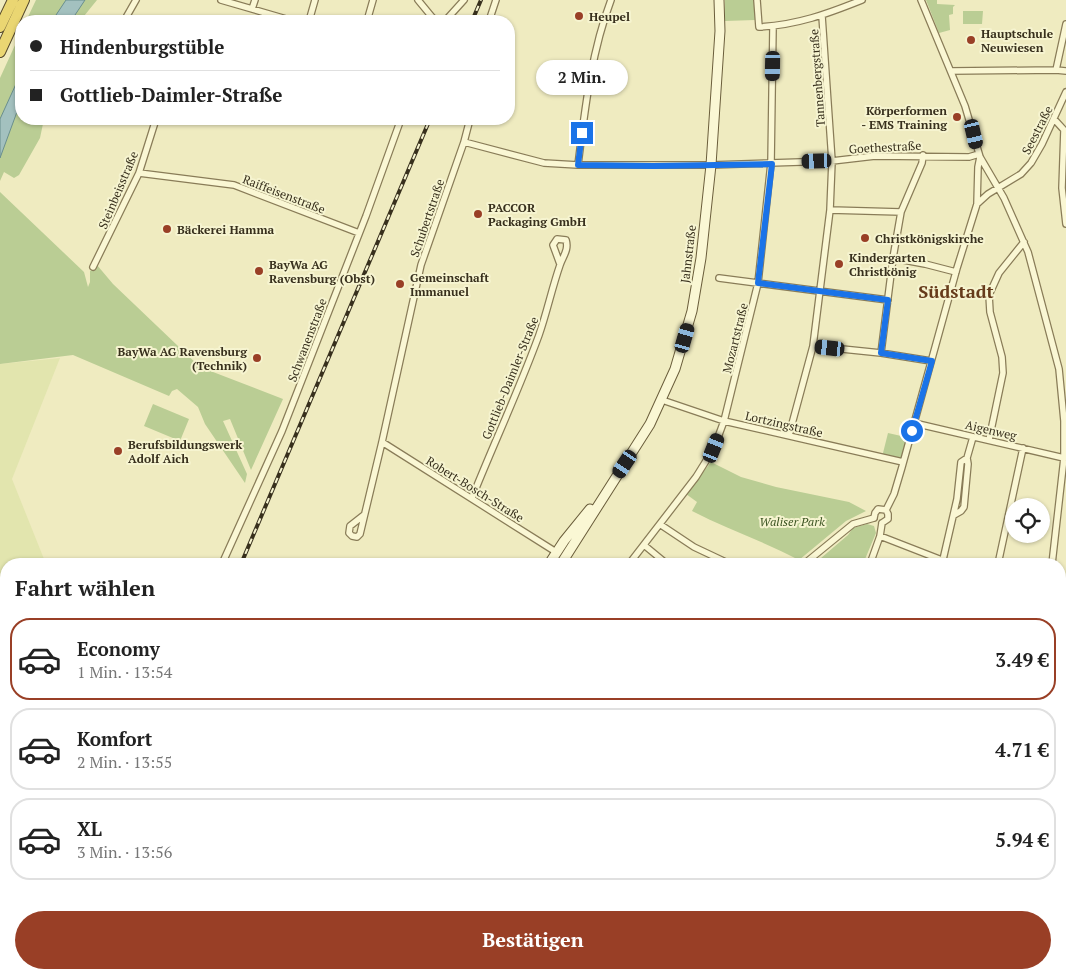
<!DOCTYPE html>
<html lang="de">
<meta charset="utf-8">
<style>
:root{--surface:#fff;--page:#f2f2f2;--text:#222;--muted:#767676;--line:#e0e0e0;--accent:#993f26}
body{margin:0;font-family:"PT Serif",serif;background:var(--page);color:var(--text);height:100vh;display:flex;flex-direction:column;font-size:19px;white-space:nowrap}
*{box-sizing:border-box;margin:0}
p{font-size:16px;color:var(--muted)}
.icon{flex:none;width:28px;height:28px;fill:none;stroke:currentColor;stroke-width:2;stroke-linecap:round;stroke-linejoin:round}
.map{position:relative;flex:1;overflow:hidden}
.details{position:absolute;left:0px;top:558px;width:1066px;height:421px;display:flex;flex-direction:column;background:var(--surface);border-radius:20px 20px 0 0;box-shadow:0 1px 4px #0004}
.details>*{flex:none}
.banner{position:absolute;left:15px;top:15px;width:500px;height:110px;border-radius:20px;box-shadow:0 1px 4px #0004;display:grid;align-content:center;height:110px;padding:0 15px;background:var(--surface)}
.buttons{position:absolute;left:1005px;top:498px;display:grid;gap:10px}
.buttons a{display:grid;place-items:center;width:45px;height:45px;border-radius:50%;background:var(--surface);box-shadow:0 1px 4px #0004;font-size:25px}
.end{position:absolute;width:22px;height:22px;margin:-11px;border:6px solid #1a73e8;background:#fff;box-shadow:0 0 0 2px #fff}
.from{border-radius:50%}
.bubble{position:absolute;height:35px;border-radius:18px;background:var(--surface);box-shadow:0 1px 4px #0004;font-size:16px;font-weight:700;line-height:35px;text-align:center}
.car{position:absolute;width:15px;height:30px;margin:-15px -8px;border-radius:6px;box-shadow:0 0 4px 1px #0007;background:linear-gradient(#222 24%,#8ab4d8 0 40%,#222 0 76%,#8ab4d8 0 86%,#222 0)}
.banner b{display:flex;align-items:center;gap:18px;height:48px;font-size:19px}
.banner b+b{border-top:1px solid var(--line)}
.banner i{width:12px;height:12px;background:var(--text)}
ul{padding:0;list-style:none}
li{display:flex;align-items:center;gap:15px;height:82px;margin:0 10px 8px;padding:0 5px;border:2px solid var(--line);border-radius:20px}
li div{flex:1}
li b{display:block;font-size:19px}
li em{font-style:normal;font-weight:700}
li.selected{border-color:var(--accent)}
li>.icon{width:45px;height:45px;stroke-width:1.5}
h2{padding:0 15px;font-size:22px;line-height:60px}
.button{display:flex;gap:10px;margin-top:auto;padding:10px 15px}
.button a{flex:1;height:58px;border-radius:30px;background:var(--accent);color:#fff;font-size:20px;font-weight:700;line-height:58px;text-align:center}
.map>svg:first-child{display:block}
.farmland{fill:#e2e5ae}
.green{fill:#bacd94}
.water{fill:#a3c1bf;stroke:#6a8f8e}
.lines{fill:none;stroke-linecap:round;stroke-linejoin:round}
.minor-casing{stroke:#897c58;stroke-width:8}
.tertiary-casing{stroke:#897c58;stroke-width:10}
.secondary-casing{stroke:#6a5d3b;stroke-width:11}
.primary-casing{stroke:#56492c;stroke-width:11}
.trunk-casing{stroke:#56492c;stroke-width:12}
.minor{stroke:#faf7d4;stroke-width:5.5}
.tertiary{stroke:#faf7d4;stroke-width:8}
.secondary{stroke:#faf7d4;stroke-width:9}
.primary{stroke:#f4eb97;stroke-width:9}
.trunk{stroke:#ead672;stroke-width:10}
.rail-casing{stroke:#38301d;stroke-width:4}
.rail{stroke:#f6f4d0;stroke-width:2;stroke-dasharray:5.5;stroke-linecap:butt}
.route{stroke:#1a73e8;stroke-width:6}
.poi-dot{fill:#993f26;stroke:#f6f4d0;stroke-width:2}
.labels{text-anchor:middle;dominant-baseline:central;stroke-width:4;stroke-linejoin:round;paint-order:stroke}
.poi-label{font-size:12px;font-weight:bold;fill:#38301d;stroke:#f6f4d0;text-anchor:start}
.street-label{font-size:12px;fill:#38301d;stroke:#f6f4d0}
.park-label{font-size:12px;font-style:italic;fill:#3d5523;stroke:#f6f4d0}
.district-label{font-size:18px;font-weight:bold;fill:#663b1b;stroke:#f6f4d0}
</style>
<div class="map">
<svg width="1066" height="978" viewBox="0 0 1066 978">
<rect width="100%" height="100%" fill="#efebc0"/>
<path class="farmland" d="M60 358 12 479 46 564H6V751L0 765 6 766V883L0 889V364Z"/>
<path class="green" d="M36 0H97L80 21H26Z
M725 0H754L755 20 725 21Z
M926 0H937V4L955 5 953 7V14L949 15 950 30 939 33Z
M963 11H983L982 24H963Z
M21 32V119H44L40 138 19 175 14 178 4 172 0 181V78Z
M0 192 84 272 88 287 90 282V271L97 265 113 284 200 367 283 399 251 470 230 419 223 421 247 474 245 483 205 424 198 407 177 389 172 391 169 396 73 355 0 364Z
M153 404 189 419 180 441 144 426Z
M888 433 910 438 903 462 882 457Z
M711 462 741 477 776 487 849 502 866 511 846 521 799 560C765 542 727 529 692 511L697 502 686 494Z
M867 524 874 526 876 533 863 564H814L848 535 853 528Z
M1066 833V936L1060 931V852Z
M745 972 806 973 810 978H744Z"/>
<path class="water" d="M66 0H85L71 21H52Z
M21 73V101L0 158V119Z"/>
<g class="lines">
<defs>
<path id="minor" d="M221 0 293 21
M418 0 432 17 437 21
M757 0 759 27C797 25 827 14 862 0
M921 0 965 106 980 157 1004 198 1028 252 1059 369 1064 421V458L1052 564
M252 9 255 0
M124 21 136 0
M309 21 315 0
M367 21 373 0
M445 21 464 0
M489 21 496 0
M1056 70 1066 24
M951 71 1056 70 1066 71
M1054 119 1064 130 1062 188 1066 224
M464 142 544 163 578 165H711L832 161 875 156 969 157 979 154
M578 165C585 109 591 53 611 0
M139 173 234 185 359 233
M977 204 978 167 980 157
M830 210 901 212
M893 258 925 264 956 272
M93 267 139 173 156 119
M719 278 888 300
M813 346 881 353 931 361
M881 353 893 258 901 212 922 163 923 155
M662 400 724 421 903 462
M914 423 1064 458
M789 435 813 346 830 210 832 161 822 16
M989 440 1003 373 1002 357 990 312 989 295 999 273 1024 242
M382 442 556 552
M472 498C494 443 519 390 539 335 547 312 552 288 560 265 563 256 569 250 566 240L557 239 553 245 560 264
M886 510 894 494 902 467 957 268 977 204 988 194 1021 174 1031 163 1042 144 1066 92
M364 515 350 526 349 533 352 536 357 537 360 534 382 442 421 265 464 142 470 119
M954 515 961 511 964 507 968 464 967 458
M874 518 875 513 878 509 886 510
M882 523 888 519V514L886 510
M661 525 694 547 730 564
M880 536 952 564
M644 545 667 564
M222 564 282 431 366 216 401 119
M629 564 696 477 714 448 724 421 758 283 771 163 773 27
M804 564 853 524 874 518
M870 564 880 536 882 523
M942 564 957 499 961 462 967 458 973 437
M998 564 1023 448
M1060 712 1066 694
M1060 721 1066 715
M0 898 6 901
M6 904C1 919 0 940 6 955
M191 972 202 978
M411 972 419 978
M455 972 463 978
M555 972 564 978
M623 972 632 978
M682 972 689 978
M81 978 84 972
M283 978V972
M437 978 441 972
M480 978 484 972
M543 978 547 972
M638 978 641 972
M862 978 864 972
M961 978 963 972"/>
<path id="tertiary" d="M18 978 21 972"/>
<path id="secondary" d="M549 564 564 541 590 509
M561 564 650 424 675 369 692 311 701 258 711 165 720 31 719 0
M733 978 734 972"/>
<path id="primary" d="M0 774 6 775"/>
<path id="trunk" d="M0 27 13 0
M0 52 24 0"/>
</defs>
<use href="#minor" class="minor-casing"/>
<use href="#tertiary" class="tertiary-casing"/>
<use href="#secondary" class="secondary-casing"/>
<use href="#primary" class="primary-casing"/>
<use href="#trunk" class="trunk-casing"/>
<use href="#minor" class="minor"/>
<use href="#tertiary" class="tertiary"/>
<use href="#secondary" class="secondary"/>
<use href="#primary" class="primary"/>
<use href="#trunk" class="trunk"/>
<defs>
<path id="rail" d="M472 21 481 0
M241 564 430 119
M57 978 61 972"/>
</defs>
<use href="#rail" class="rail-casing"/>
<use href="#rail" class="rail"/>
</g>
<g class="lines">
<path class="route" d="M582 133 578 165 653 166 772 164 758 283 888 300 881 353 932 361 912 431"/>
</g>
<g class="poi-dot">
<circle cx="579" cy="16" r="5"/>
<circle cx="971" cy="40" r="5"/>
<circle cx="957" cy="117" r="5"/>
<circle cx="478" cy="214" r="5"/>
<circle cx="167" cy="229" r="5"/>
<circle cx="865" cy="238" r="5"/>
<circle cx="839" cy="264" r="5"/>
<circle cx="259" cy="271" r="5"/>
<circle cx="400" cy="284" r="5"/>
<circle cx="257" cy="358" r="5"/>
<circle cx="118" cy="451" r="5"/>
</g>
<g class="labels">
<g class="poi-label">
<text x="589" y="16">Heupel</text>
<text x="981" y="33">Hauptschule<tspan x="981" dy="14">Neuwiesen</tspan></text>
<text x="947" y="110" text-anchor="end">Körperformen<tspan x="947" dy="14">- EMS Training</tspan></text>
<text x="488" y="207">PACCOR<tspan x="488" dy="14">Packaging GmbH</tspan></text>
<text x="177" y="229">Bäckerei Hamma</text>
<text x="875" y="238">Christkönigskirche</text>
<text x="849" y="257">Kindergarten<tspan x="849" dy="14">Christkönig</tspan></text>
<text x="269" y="264">BayWa AG<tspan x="269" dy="14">Ravensburg (Obst)</tspan></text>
<text x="410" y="277">Gemeinschaft<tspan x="410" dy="14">Immanuel</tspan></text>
<text x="247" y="351" text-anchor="end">BayWa AG Ravensburg<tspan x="247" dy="14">(Technik)</tspan></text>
<text x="128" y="444">Berufsbildungswerk<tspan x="128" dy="14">Adolf Aich</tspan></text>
</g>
<g class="street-label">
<text transform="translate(817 78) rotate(-94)">Tannenbergstraße</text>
<text transform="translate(1037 130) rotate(-63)">Seestraße</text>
<text transform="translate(885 147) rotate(-3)">Goethestraße</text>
<text transform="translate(118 190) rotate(-67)">Steinbeisstraße</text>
<text transform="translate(284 194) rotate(21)">Raiffeisenstraße</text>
<text transform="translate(427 218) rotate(-71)">Schubertstraße</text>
<text transform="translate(688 254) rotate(-83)">Jahnstraße</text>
<text transform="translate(735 338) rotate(-76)">Mozartstraße</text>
<text transform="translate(307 340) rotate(-69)">Schwanenstraße</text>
<text transform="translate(510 378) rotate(-68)">Gottlieb-Daimler-Straße</text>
<text transform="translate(784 424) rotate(13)">Lortzingstraße</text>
<text transform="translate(991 430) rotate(13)">Aigenweg</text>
<text transform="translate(475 489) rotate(32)">Robert-Bosch-Straße</text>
</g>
<g class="park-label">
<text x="792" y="521">Waliser Park</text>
</g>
<g class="district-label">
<text x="956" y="291">Südstadt</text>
</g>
</g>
</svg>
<div class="buttons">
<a><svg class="icon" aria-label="locate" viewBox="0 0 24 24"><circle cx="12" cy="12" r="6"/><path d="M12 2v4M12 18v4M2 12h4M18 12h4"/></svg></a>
</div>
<i class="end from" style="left:912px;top:431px"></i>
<i class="end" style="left:582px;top:133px"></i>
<div class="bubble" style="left:536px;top:60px;width:92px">2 Min.</div>
<i class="car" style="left:773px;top:66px;rotate:181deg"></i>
<i class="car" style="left:974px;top:134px;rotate:167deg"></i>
<i class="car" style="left:817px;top:161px;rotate:268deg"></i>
<i class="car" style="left:685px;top:338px;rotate:16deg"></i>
<i class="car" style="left:830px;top:348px;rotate:276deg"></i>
<i class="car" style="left:714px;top:448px;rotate:22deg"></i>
<i class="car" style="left:625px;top:464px;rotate:214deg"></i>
<div class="banner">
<b><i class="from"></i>Hindenburgstüble</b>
<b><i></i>Gottlieb-Daimler-Straße</b>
</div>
<section class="details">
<h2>Fahrt wählen</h2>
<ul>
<li class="selected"><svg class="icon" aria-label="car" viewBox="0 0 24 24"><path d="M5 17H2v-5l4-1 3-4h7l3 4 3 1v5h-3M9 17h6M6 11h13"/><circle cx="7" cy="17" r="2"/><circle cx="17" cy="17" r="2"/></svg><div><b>Economy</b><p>1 Min. · 13:54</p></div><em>3.49 €</em></li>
<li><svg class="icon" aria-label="car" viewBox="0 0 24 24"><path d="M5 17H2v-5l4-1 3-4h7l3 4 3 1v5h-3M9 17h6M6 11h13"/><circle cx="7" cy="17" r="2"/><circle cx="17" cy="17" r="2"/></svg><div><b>Komfort</b><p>2 Min. · 13:55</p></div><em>4.71 €</em></li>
<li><svg class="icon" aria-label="car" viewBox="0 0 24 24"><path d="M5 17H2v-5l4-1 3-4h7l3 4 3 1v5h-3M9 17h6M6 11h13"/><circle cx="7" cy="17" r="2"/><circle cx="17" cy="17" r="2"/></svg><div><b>XL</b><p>3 Min. · 13:56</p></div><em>5.94 €</em></li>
</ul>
<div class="button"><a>Bestätigen</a></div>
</section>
</div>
